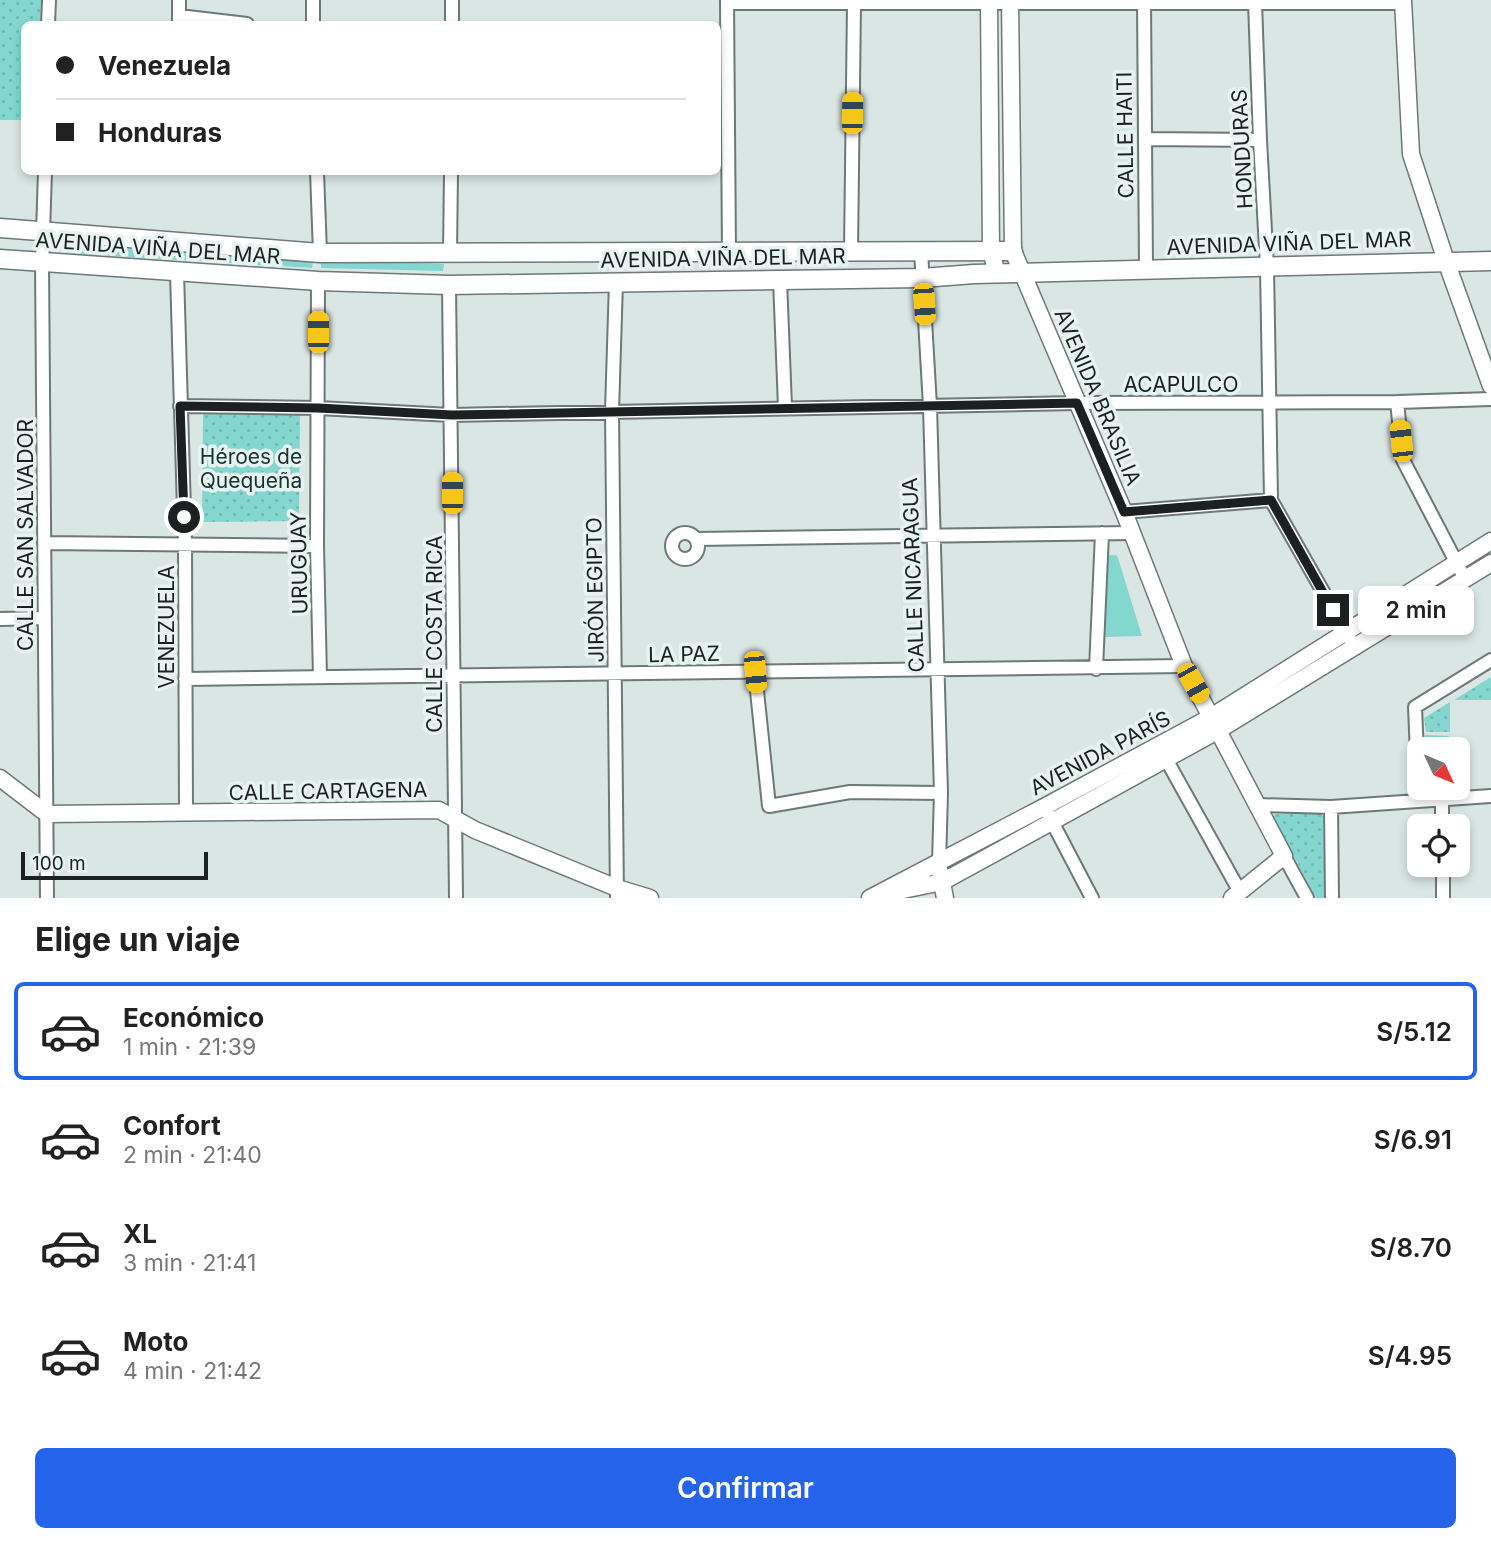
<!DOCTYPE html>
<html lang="es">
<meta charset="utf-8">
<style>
:root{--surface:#fff;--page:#f2f2f2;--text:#222;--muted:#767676;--line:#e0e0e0;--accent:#2563eb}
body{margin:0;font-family:Inter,sans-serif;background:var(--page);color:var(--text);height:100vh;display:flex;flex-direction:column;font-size:26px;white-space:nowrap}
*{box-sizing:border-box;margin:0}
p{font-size:23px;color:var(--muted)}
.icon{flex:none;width:38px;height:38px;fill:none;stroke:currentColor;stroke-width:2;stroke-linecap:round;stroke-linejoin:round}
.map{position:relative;height:898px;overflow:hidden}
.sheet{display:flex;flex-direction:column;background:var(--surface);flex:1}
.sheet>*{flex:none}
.hud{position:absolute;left:21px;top:21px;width:700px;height:154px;border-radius:10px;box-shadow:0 4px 10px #0003;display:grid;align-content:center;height:154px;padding:0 35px;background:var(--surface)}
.needle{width:46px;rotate:134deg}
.tools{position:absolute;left:1407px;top:737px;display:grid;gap:14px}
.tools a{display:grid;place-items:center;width:63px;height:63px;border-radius:10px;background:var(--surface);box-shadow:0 4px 10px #0003;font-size:35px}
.scale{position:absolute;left:21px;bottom:18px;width:187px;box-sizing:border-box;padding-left:7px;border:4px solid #1c2020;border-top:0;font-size:19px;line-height:24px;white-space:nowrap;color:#1c2020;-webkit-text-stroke:5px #e7f3f1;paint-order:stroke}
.end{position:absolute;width:32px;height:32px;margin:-16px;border:9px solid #1c2020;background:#fff;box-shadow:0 0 0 4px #fff}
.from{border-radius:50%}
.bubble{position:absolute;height:49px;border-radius:10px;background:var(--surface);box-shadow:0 4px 10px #0003;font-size:23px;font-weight:600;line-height:49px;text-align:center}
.car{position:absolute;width:21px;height:42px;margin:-21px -10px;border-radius:9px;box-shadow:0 0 5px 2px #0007;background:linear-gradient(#f5c518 24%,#345 0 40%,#f5c518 0 76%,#345 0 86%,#f5c518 0)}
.hud b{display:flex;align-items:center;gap:24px;height:66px;font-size:26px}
.hud b+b{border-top:2px solid var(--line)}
.hud i{width:18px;height:18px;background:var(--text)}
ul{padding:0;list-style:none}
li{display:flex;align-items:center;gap:21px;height:98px;margin:0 14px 10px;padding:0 21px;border:4px solid transparent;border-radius:10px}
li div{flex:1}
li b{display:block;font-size:26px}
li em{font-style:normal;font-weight:600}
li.active{border-color:var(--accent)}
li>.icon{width:63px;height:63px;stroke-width:1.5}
h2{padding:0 35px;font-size:32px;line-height:84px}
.cta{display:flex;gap:14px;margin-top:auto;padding:14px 35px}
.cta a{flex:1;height:80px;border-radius:10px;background:var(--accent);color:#fff;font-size:28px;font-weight:600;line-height:80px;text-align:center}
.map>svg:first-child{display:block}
.green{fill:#83d7ce}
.park{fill:url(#park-dots)}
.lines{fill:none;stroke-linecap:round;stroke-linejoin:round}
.minor-casing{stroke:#6d7877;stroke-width:16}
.tertiary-casing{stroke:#6d7877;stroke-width:19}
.secondary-casing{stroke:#6d7877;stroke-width:21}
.minor{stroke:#fff;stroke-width:12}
.tertiary{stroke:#fff;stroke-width:16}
.secondary{stroke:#fff;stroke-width:18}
.route{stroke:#1c2020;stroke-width:9}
.labels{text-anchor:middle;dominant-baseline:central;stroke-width:7;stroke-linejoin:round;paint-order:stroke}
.street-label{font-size:21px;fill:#1c2020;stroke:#e7f3f1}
.park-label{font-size:21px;fill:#19322f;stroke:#e7f3f1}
</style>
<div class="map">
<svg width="1491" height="898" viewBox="0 0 1491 898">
<defs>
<pattern id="park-dots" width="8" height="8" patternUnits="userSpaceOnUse" patternTransform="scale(1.75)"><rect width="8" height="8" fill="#83d7ce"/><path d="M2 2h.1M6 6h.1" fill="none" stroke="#71b8b1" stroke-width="1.8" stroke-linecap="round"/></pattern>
</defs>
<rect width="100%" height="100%" fill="#dae6e4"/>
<path class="green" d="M66 244 313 262 312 268 66 253Z
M321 260 444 264 443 271 321 268Z
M1100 555H1116L1118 558 1142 636 1104 637Z
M1425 735 1449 736V749H1426Z"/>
<path class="park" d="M0 0H41L40 24H24V120H0Z
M203 414H300L299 521 202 522Z
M1491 677V700H1454Z
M1450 702V732H1426L1424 718Z
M1318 812 1323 816 1325 898H1316L1273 817 1275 814Z"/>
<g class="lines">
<defs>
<path id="minor" d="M313 0V24
M452 0V24
M727 0 729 252
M1144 0 1146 270
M727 3H1403
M1255 3 1260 140 1267 267 1271 500 1355 648
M179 16 247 24
M48 24 49 0
M179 24V0
M1145 139 1260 140
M45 172 42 263 47 898
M317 172 320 253
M851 251 854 3
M921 251 930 406 941 793 939 863
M450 253 451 172
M177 273 185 544 186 814
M780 280 785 407
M318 281 317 546 320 677
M616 282 612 411 617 898
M449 285 456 898
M1397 402 1403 460 1465 579
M180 406 318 408 451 415 1077 403 1397 402 1491 399
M1124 512 1271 500
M672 546a13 13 0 1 1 26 0a13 13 0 1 1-26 0Z
M696 539 1132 533
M44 543 317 546
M0 619 45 618
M1096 669 1102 533
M755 672 769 806 850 792 941 793
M185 679 1184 666
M1166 759 1240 892
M1442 799V826
M1419 801 1415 707 1491 660
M1257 805 1331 807 1491 796
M1331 807 1332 898
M1048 814 1092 898
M1284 856 1307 898
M1443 864V898"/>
<path id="tertiary" d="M989 0 991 251 997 274
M1010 0 1013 251 1124 512 1184 666 1284 856 1232 898
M1403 0 1411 154 1446 261 1491 386
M0 778 47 814 439 810 475 830 617 888 650 898
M940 872 945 898
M888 893 942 882 1219 730 1491 563
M870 898 1044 807 1211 717 1491 541"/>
<path id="secondary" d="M0 228 320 253 1013 251
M0 259 318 281 449 285 922 278 974 274 1491 261"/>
</defs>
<use href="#minor" class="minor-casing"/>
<use href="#tertiary" class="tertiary-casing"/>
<use href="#secondary" class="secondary-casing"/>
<use href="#minor" class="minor"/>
<use href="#tertiary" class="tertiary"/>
<use href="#secondary" class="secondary"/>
</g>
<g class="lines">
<path class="route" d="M184 517 180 406 318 408 452 415 1077 403 1124 512 1271 500 1333 610"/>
</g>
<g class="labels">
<g class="street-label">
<text transform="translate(1125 135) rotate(-91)">CALLE HAITI</text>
<text transform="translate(1242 149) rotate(-93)">HONDURAS</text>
<text transform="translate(1289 243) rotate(-2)">AVENIDA VIÑA DEL MAR</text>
<text transform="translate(158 248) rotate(4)">AVENIDA VIÑA DEL MAR</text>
<text transform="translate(723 258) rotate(-1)">AVENIDA VIÑA DEL MAR</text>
<text x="1181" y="384">ACAPULCO</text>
<text transform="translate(1098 397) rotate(67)">AVENIDA BRASILIA</text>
<text transform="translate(25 535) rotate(-90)">CALLE SAN SALVADOR</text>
<text transform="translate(299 563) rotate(-91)">URUGUAY</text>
<text transform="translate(913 575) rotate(-92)">CALLE NICARAGUA</text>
<text transform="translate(595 590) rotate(-91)">JIRÓN EGIPTO</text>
<text transform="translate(166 627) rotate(-90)">VENEZUELA</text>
<text transform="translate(434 634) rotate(-90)">CALLE COSTA RICA</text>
<text transform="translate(684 654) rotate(-1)">LA PAZ</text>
<text transform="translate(1100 753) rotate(-28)">AVENIDA PARÍS</text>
<text transform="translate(328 791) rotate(-1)">CALLE CARTAGENA</text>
</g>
<g class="park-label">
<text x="251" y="456">Héroes de<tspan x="251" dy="24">Quequeña</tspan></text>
</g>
</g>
</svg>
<div class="tools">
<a><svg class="needle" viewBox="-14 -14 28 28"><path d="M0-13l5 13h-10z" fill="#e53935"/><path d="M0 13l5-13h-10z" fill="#767676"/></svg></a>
<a><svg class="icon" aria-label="locate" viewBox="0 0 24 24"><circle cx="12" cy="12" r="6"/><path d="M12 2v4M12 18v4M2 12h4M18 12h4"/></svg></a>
</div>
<div class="scale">100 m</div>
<i class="end from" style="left:184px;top:517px"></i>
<i class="end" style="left:1333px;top:610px"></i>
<div class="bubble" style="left:1358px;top:586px;width:116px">2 min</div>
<i class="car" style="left:852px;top:113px;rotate:1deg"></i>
<i class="car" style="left:924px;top:304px;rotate:176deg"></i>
<i class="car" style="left:318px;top:332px;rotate:0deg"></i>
<i class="car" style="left:1401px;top:441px;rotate:354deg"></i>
<i class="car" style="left:452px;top:493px;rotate:0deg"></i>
<i class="car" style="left:755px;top:672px;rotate:175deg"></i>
<i class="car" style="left:1193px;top:683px;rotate:151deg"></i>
<div class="hud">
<b><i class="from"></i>Venezuela</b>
<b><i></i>Honduras</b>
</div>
</div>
<section class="sheet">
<h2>Elige un viaje</h2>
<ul>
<li class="active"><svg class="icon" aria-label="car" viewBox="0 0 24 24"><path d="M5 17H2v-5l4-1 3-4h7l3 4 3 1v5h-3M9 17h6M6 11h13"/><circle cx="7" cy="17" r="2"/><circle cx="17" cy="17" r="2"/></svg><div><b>Económico</b><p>1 min · 21:39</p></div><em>S/5.12</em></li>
<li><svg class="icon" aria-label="car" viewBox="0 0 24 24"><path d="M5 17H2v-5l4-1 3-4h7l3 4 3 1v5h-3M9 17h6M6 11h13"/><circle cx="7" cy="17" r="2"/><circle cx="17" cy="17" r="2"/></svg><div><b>Confort</b><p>2 min · 21:40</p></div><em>S/6.91</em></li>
<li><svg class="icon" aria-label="car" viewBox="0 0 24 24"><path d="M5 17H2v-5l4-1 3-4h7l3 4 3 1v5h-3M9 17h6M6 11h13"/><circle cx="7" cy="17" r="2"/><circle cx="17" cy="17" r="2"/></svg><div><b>XL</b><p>3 min · 21:41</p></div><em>S/8.70</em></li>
<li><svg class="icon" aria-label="car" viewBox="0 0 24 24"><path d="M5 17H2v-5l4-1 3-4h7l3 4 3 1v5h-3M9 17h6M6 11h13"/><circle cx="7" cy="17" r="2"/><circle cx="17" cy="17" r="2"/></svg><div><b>Moto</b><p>4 min · 21:42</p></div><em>S/4.95</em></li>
</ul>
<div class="cta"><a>Confirmar</a></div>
</section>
